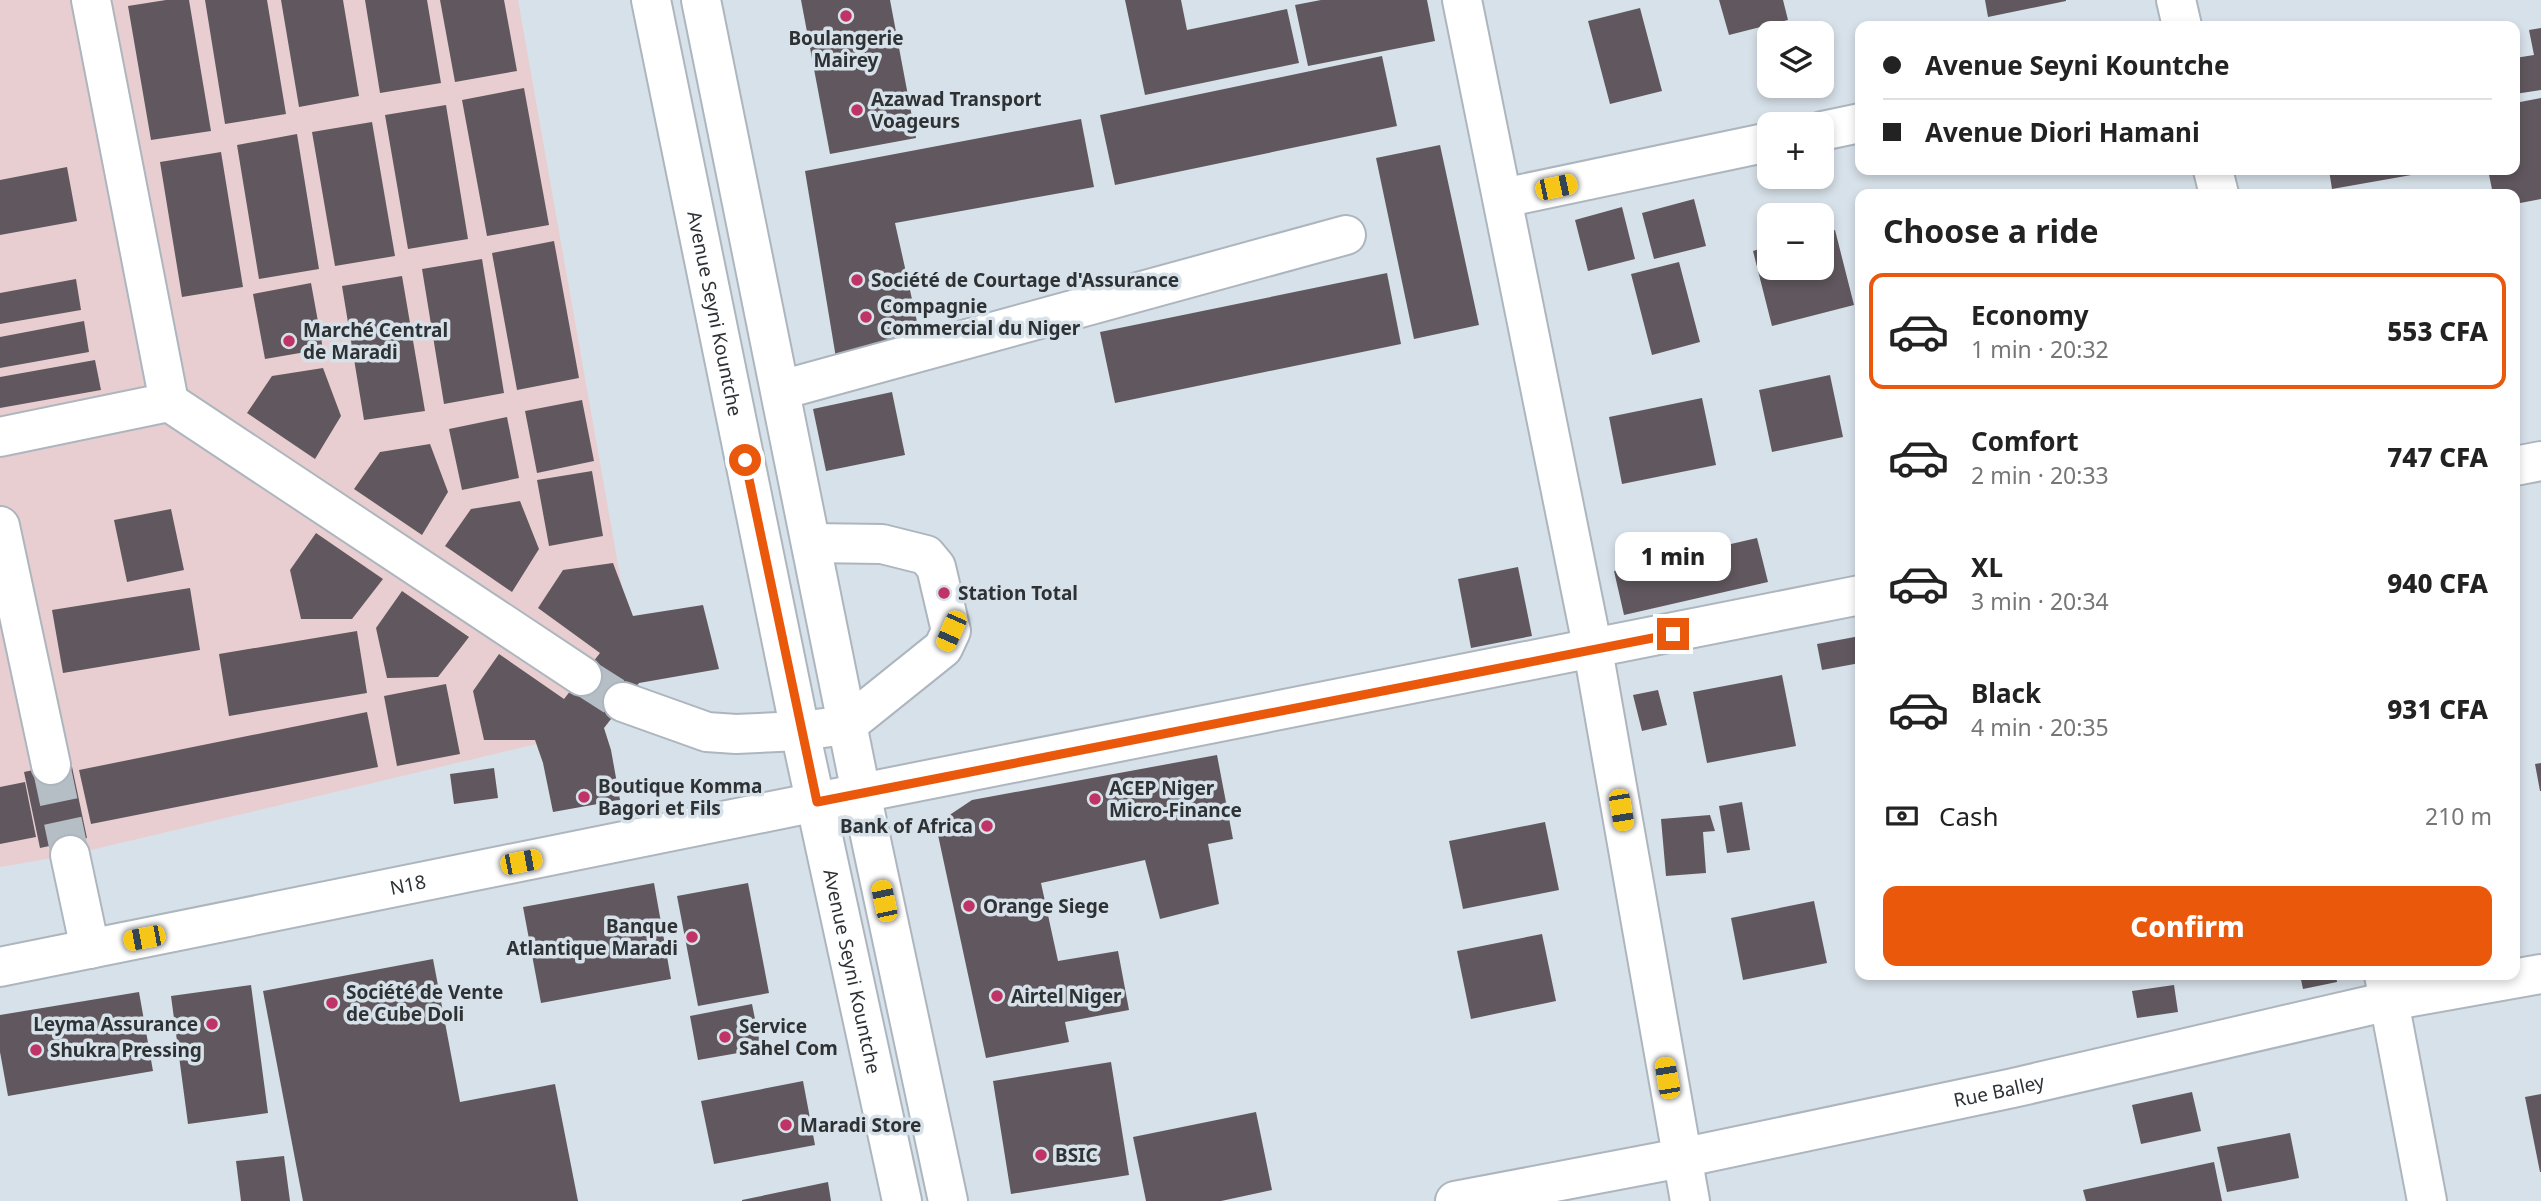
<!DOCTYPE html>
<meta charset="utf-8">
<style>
:root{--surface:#fff;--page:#f6f6f6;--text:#222;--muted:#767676;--line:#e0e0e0;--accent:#ea580c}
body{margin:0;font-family:"Noto Sans",sans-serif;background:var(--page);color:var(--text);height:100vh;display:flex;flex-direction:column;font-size:26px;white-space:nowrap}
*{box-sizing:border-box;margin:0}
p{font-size:23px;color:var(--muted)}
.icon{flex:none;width:38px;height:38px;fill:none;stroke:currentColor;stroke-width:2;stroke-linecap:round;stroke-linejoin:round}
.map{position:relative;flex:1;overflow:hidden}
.drawer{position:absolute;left:1855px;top:189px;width:665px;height:791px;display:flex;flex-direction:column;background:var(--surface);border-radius:14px;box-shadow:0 4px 10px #0003}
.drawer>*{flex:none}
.guide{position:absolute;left:1855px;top:21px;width:665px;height:154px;border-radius:14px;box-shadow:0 4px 10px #0003;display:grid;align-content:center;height:154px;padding:0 28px;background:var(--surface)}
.tools{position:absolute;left:1757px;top:21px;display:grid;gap:14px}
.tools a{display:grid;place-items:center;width:77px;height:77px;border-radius:14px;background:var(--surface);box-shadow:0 4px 10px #0003;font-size:35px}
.end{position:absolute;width:32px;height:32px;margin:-16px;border:9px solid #ea580c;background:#fff;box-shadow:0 0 0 4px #fff}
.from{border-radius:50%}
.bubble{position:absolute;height:49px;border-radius:14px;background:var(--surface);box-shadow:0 4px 10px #0003;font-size:23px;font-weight:800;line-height:49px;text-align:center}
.car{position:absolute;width:21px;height:42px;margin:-21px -10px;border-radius:9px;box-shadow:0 0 5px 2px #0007;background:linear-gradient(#f5c518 24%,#345 0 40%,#f5c518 0 76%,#345 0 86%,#f5c518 0)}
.guide b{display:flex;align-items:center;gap:24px;height:66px;font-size:26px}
.guide b+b{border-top:2px solid var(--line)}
.guide i{width:18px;height:18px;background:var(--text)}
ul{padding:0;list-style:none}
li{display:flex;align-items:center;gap:21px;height:116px;margin:0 14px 10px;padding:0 14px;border:4px solid transparent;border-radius:14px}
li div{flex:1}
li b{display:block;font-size:26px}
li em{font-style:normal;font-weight:800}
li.selected{border-color:var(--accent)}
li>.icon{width:63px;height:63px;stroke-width:1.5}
h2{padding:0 28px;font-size:32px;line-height:84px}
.pay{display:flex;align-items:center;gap:18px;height:77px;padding:0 28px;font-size:26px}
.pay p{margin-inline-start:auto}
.action{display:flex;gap:14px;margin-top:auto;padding:14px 28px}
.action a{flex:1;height:80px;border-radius:14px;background:var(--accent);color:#fff;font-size:28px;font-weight:800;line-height:80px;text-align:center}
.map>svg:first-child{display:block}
.commercial{fill:#e8ced0}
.building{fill:#60585e}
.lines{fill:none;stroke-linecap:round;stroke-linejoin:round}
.minor-tunnel{stroke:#b5bec5;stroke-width:38;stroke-dasharray:38 19;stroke-linecap:butt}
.minor-casing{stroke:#adb6be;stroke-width:42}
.major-casing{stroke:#adb6be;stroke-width:42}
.highway-casing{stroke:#adb6be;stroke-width:42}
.minor{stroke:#fff;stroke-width:38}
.major{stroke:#fff;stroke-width:38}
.highway{stroke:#fff;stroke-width:38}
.route{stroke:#ea580c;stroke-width:9}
.poi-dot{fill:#bf3366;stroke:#d7e1e9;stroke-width:2.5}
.labels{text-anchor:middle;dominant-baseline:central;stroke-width:7;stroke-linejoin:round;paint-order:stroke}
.poi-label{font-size:19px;font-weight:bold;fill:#2e3235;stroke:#d7e1e9;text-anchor:start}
.street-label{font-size:19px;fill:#2e3235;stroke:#d7e1e9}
</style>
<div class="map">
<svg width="2541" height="1201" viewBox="0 0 2541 1201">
<rect width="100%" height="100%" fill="#d7e1e9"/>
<path class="commercial" d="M0 0H518L639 683 604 728 70 855 0 867Z"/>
<path class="building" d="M166 0H189L211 131 151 140 128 6Z
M205 0H267L286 114 225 124Z
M281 0H343L359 96 299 107Z
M365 0H427L441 83 380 93Z
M440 0H504L517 71 455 82Z
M801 0H890L916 138 830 154Z
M1125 0H1181L1187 30 1287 9 1299 63 1145 95Z
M1321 0H1427L1435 41 1308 66 1295 5Z
M1719 0H1783L1788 20 1729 35Z
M1985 0H2066V1L1988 17Z
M1640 8 1662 91 1610 104 1588 21Z
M2541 28V90L2515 94V58L2534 55 2529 30Z
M1382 56 1397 126 1115 185 1100 115Z
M524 88 549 225 487 236 462 100Z
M2541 98V199L2515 204V194H2493L2488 170H2515V103Z
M446 105 468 239 408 249 385 115Z
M1081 119 1094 187 895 223 922 344 836 358 805 171Z
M372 122 395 256 335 266 312 132Z
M297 134 319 269 259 279 237 145Z
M1440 145 1479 325 1414 339 1376 158Z
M221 152 243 287 182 297 160 162Z
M67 167 77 221 0 235V180Z
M2329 170H2434V171L2332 189Z
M1694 199 1706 246 1654 259 1642 213Z
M1622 207 1635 259 1588 271 1575 220Z
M1835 230 1854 305 1772 326 1753 251 1769 246V268H1822V233Z
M554 241 579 378 517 390 492 253Z
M482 259 504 393 444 404 422 269Z
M1679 262 1700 342 1652 355 1631 274Z
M1387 273 1401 344 1115 403 1100 332Z
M402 276 425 411 364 420 342 286Z
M76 279 81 310 0 324V293Z
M311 283 323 349 265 359 253 294Z
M84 321 89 352 0 368V337Z
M95 360 101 390 0 408V377Z
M323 368 341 416 315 459 247 413 272 376Z
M1830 375 1843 437 1772 452 1759 390Z
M892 392 905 455 826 471 813 409Z
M1702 398 1716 465 1622 484 1609 417Z
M582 400 594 461 537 473 525 411Z
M507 417 519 478 462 490 449 429Z
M430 444 448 492 422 535 354 489 380 452Z
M592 471 603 536 549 546 537 480Z
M520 501 539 549 512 592 445 546 471 509Z
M171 509 184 570 127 582 114 520Z
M316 533 383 579 352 619H301L290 570Z
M1757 538 1768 582 1624 615 1614 571Z
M613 563 633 616 703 605 719 669 639 683 604 728 611 750 620 800 553 812 543 763 535 740H484L473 691 499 654 564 699 600 653 538 608 563 570Z
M1518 567 1532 636 1471 648 1458 579Z
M190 588 200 650 63 673 52 610Z
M402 591 469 637 438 677 387 678 376 628Z
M357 631 367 693 229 716 219 654Z
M1860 636V663L1822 670 1817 644Z
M1782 675 1796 746 1707 763 1693 692Z
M446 684 460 754 397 766 384 696Z
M1658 690 1667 725 1642 731 1633 695Z
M367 712 378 767 91 824 79 770Z
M1217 755 1233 839 1208 844 1219 904 1160 919 1145 860 1041 883 1058 961 1118 951 1129 1010 1065 1022 1069 1042 986 1058 938 835 951 814 972 800Z
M71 762 87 838 40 848 24 772Z
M2541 763V791H2540L2535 764Z
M494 768 498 798 454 804 450 774Z
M25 782 36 837 0 844V787Z
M1742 802 1750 850 1727 853 1719 806Z
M1710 815 1715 831 1703 832 1706 873 1666 876 1661 819Z
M1545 822 1559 890 1463 909 1449 841Z
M654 883 671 979 541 1003 523 907Z
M748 883 769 993 698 1006 677 896Z
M1814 901 1827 963 1743 980 1731 918Z
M1542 934 1556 1001 1471 1019 1457 951Z
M433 959 460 1102 555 1084 578 1201H303L263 991Z
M2300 975H2336L2337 982 2303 989Z
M251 985 268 1113 188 1124 171 996Z
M2174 985 2178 1012 2137 1018 2132 991Z
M139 992 153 1071 8 1096 0 1052V1015Z
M752 1004 761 1049 698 1060 690 1016Z
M1111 1062 1129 1175 1011 1194 993 1081Z
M803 1081 815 1145 714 1164 701 1101Z
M2192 1092 2201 1131 2141 1144 2132 1105Z
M2541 1094V1172H2540L2525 1097Z
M1256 1112 1272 1190 1221 1201H1146L1133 1137Z
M2290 1133 2299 1178 2227 1192 2217 1147Z
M284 1156 290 1201H241L236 1161Z
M2214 1162 2222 1201H2086L2083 1190Z
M828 1182 831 1201H742V1200Z"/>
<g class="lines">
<path class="minor-tunnel" d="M582 676 623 702
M51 765 70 855"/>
<defs>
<g id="minor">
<path d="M1462 0 1593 650 1690 1201"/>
<path d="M2176 0 2182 26"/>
<path d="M1822 131 1860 123"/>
<path d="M2213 170 2219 194"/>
<path d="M1503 198 1769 142"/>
<path d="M781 390 1346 235"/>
<path d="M169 402 582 676"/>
<path d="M0 437 169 402 91 0"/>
<path d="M0 526 51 765"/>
<path d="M623 702 707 732 736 734 800 731 847 725 943 648 951 631 936 567 926 555 882 544 811 543"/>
<path d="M70 855 90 949"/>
<path d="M2384 975 2427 1201"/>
<path id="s1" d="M1455 1201 1681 1158 2013 1088 2389 1001 2541 974"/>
</g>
<g id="major">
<path d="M2515 466 2541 461"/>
<path id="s2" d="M0 967 861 793 1860 595"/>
</g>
<g id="highway">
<path id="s3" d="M651 0 800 731 902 1201"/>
<path d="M701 0 861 793 948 1201"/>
</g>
</defs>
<use href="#minor" class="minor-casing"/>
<use href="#major" class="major-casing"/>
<use href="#highway" class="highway-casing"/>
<use href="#minor" class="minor"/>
<use href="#major" class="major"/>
<use href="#highway" class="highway"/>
</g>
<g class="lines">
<path class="route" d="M745 460 817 802 1673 634"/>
</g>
<g class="poi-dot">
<circle cx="846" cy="16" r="7"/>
<circle cx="857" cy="110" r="7"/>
<circle cx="857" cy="280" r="7"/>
<circle cx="866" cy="317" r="7"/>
<circle cx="289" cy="341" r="7"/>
<circle cx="944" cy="593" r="7"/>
<circle cx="584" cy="797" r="7"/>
<circle cx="1095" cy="799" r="7"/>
<circle cx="987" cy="826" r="7"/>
<circle cx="969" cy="906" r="7"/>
<circle cx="692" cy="937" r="7"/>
<circle cx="997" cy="996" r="7"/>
<circle cx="332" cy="1003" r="7"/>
<circle cx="212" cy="1024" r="7"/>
<circle cx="725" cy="1037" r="7"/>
<circle cx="36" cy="1050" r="7"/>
<circle cx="786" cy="1125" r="7"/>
<circle cx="1041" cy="1155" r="7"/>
</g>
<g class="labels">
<g class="poi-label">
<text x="846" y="38" text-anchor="middle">Boulangerie<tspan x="846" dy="22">Mairey</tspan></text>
<text x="871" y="99">Azawad Transport<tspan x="871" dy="22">Voageurs</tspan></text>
<text x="871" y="280">Société de Courtage d'Assurance</text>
<text x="880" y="306">Compagnie<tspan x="880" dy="22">Commercial du Niger</tspan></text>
<text x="303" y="330">Marché Central<tspan x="303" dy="22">de Maradi</tspan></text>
<text x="958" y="593">Station Total</text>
<text x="598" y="786">Boutique Komma<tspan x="598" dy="22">Bagori et Fils</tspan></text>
<text x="1109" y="788">ACEP Niger<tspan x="1109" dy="22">Micro-Finance</tspan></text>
<text x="973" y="826" text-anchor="end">Bank of Africa</text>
<text x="983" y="906">Orange Siege</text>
<text x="678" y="926" text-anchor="end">Banque<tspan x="678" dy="22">Atlantique Maradi</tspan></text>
<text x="346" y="992">Société de Vente<tspan x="346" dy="22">de Cube Doli</tspan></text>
<text x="1011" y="996">Airtel Niger</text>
<text x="198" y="1024" text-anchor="end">Leyma Assurance</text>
<text x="739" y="1026">Service<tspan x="739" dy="22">Sahel Com</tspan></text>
<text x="50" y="1050">Shukra Pressing</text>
<text x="800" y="1125">Maradi Store</text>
<text x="1055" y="1155">BSIC</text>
</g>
<g class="street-label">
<text stroke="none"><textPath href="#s3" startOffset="320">Avenue Seyni Kountche</textPath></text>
<text stroke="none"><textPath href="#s2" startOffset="416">N18</textPath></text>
<text stroke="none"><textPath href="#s3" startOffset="992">Avenue Seyni Kountche</textPath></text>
<text stroke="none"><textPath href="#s1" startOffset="555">Rue Balley</textPath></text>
</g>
</g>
</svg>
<div class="tools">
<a><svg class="icon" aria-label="layers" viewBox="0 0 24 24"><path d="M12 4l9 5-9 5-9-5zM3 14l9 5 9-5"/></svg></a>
<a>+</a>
<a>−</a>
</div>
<i class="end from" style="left:745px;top:460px"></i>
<i class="end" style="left:1673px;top:634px"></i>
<div class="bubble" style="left:1615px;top:532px;width:116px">1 min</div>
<i class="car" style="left:1556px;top:187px;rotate:78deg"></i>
<i class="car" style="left:951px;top:631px;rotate:204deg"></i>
<i class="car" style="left:1621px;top:810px;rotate:170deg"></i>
<i class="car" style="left:521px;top:862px;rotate:79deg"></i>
<i class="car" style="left:884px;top:901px;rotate:348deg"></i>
<i class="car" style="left:144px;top:938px;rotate:259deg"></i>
<i class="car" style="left:1667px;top:1078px;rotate:350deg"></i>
<div class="guide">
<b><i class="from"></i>Avenue Seyni Kountche</b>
<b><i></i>Avenue Diori Hamani</b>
</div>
<section class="drawer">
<h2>Choose a ride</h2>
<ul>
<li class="selected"><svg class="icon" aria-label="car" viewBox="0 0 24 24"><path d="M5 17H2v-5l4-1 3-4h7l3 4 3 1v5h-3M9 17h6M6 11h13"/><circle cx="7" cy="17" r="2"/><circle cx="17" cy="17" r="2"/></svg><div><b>Economy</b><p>1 min · 20:32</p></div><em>553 CFA</em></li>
<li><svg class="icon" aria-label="car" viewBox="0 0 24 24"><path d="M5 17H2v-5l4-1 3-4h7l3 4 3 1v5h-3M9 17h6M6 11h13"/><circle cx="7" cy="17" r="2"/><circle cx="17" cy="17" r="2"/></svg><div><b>Comfort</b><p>2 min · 20:33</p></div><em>747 CFA</em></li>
<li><svg class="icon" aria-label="car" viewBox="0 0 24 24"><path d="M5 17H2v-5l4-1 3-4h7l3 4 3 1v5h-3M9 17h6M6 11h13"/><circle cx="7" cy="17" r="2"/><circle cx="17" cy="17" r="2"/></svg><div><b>XL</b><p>3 min · 20:34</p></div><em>940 CFA</em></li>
<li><svg class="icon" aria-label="car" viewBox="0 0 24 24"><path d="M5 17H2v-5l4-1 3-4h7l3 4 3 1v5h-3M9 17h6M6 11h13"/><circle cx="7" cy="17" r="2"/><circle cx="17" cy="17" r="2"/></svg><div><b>Black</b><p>4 min · 20:35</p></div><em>931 CFA</em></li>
</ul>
<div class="pay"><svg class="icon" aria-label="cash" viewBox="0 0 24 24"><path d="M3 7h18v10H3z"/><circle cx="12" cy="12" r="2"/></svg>Cash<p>210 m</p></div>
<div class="action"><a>Confirm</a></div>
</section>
</div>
